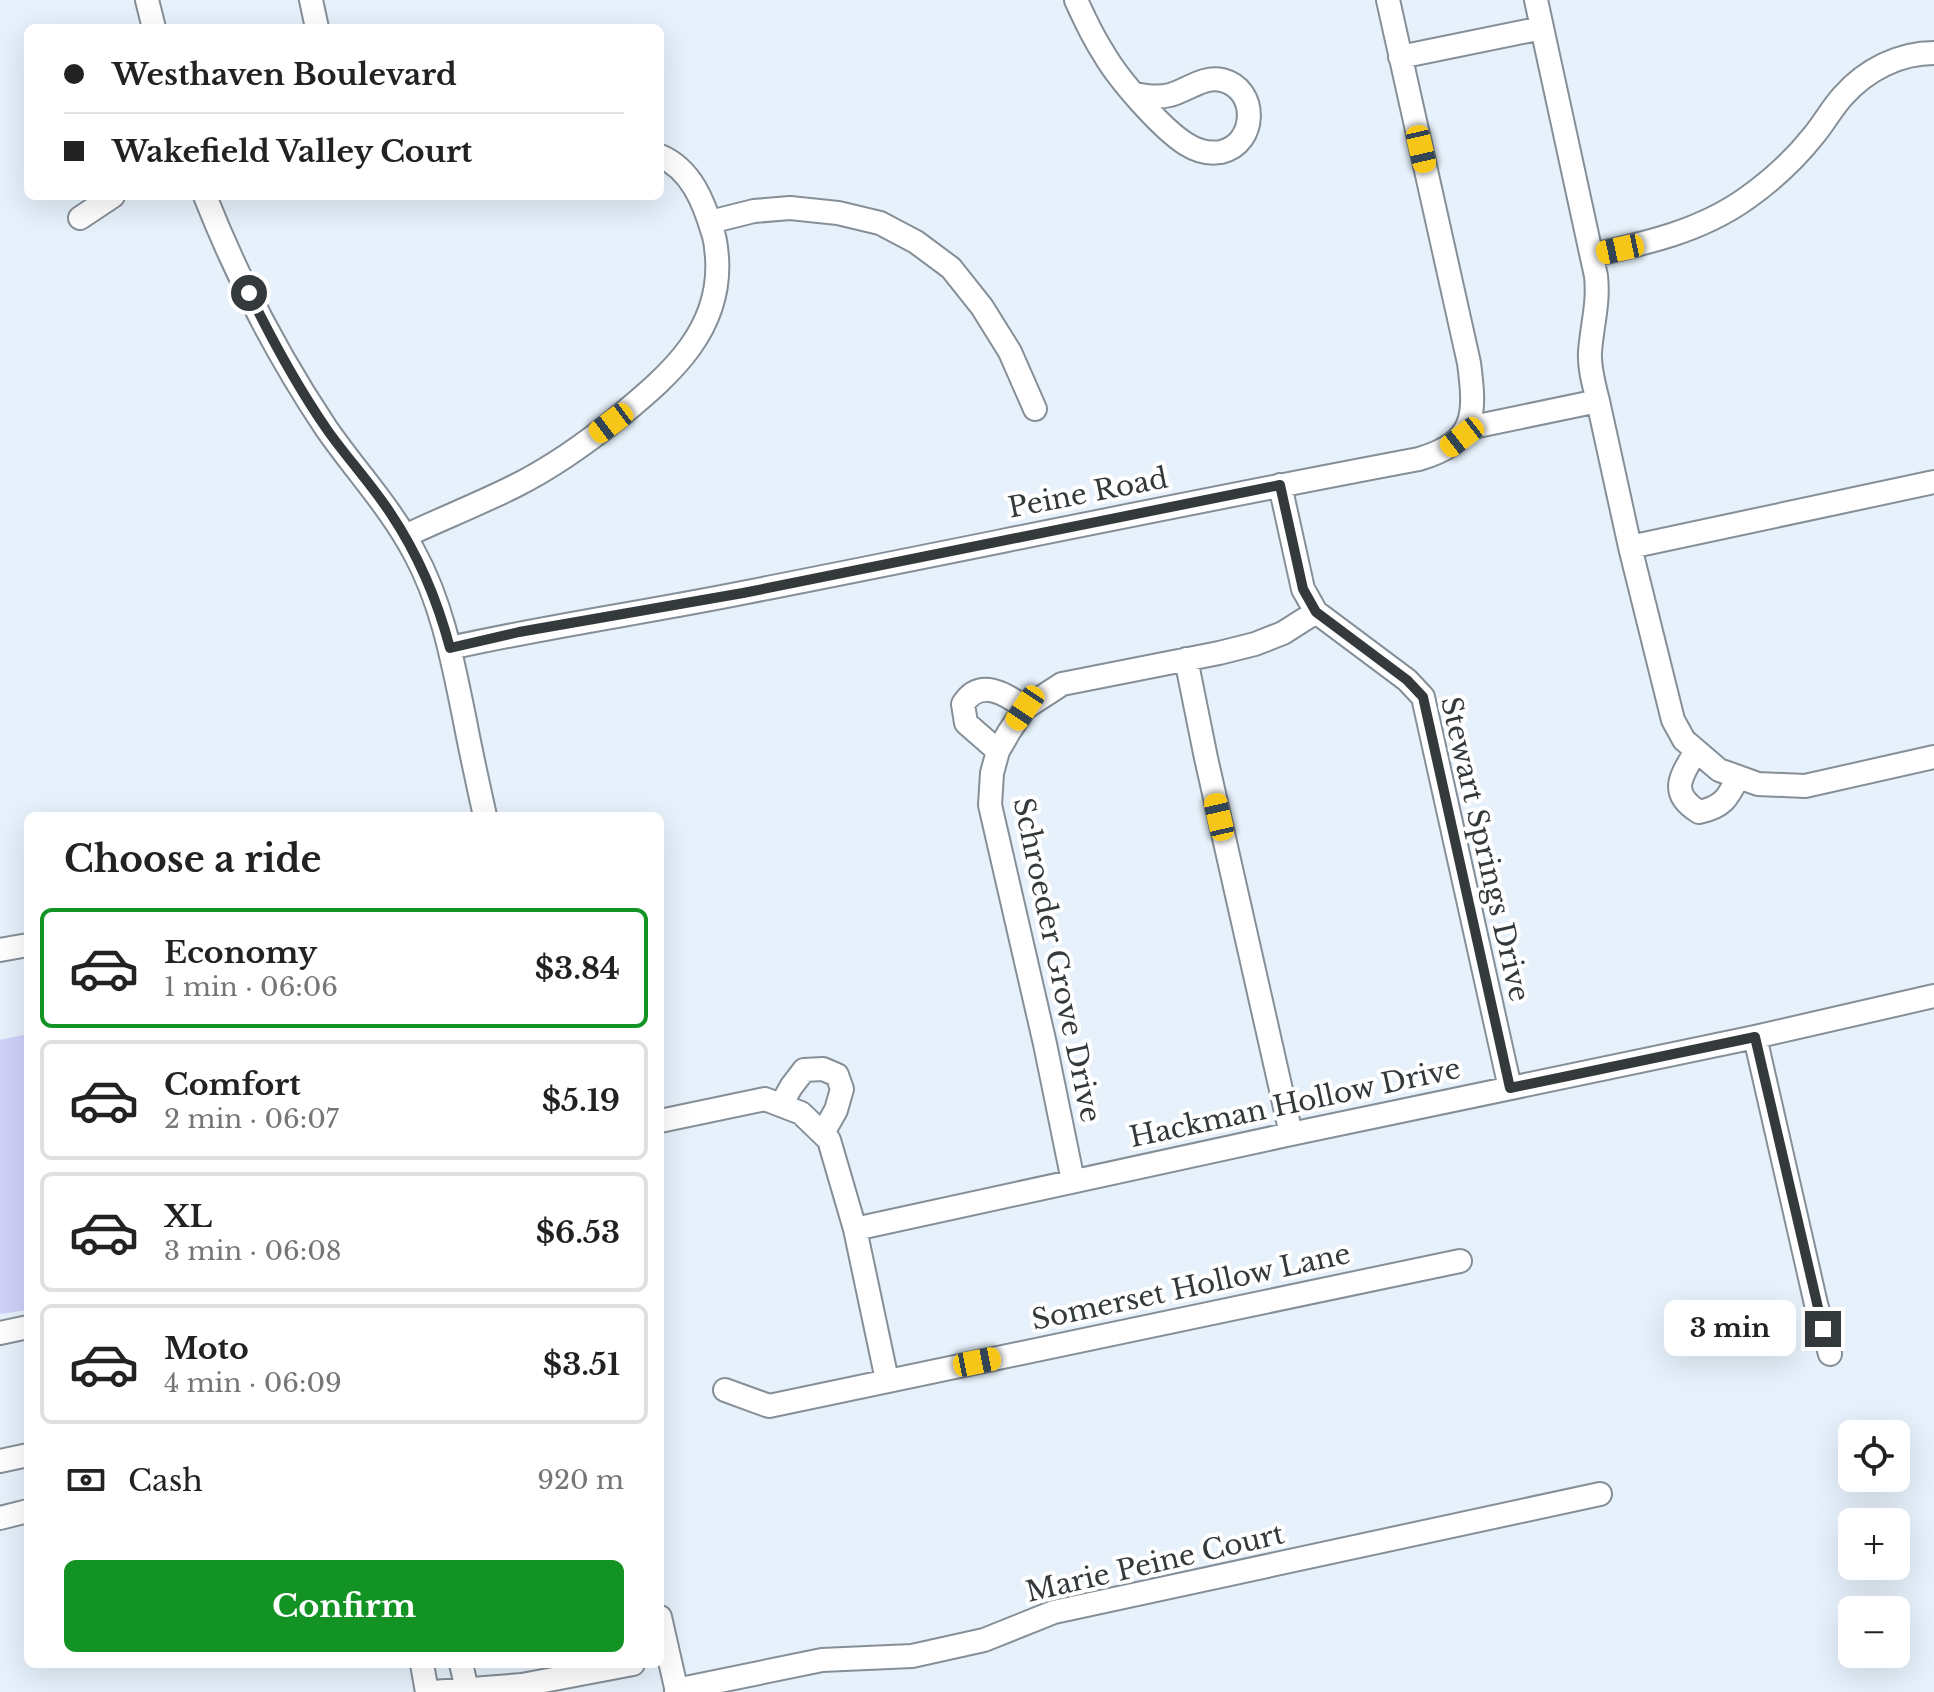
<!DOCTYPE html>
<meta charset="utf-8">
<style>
:root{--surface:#fff;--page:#f6f6f6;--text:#222;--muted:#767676;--line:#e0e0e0;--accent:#129324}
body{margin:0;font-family:"Libre Baskerville",serif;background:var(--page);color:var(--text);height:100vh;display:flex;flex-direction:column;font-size:30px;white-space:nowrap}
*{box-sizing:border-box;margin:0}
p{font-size:26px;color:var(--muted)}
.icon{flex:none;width:44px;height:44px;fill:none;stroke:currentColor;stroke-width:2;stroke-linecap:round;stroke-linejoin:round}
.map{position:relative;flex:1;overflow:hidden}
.drawer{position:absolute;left:24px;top:812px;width:640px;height:856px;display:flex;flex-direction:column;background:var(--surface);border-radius:12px;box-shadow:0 8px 32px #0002}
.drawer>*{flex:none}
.banner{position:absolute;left:24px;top:24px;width:640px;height:176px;border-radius:12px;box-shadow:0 8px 32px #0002;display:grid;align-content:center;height:176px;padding:0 40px;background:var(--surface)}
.controls{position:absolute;left:1838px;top:1420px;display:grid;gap:16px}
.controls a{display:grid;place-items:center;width:72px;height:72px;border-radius:12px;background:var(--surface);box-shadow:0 8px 32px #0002;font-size:40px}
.end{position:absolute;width:36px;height:36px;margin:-18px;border:10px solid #34393c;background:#fff;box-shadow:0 0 0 4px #fff}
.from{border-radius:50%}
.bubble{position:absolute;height:56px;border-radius:12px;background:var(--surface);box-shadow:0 8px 32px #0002;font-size:26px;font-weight:700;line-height:56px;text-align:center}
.car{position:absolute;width:24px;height:48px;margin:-24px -12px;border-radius:10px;box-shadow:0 0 6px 2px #0007;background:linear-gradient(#f5c518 24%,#345 0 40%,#f5c518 0 76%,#345 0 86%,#f5c518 0)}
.banner b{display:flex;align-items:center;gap:28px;height:76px;font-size:30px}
.banner b+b{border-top:2px solid var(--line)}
.banner i{width:20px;height:20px;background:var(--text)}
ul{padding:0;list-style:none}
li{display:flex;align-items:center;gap:24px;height:120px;margin:0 16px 12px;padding:0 24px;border:4px solid var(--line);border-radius:12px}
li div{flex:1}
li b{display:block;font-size:30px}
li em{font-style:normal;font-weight:700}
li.on{border-color:var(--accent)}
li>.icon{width:72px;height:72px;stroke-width:1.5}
h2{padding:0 40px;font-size:36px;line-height:96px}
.pay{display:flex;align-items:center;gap:20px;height:88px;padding:0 40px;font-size:30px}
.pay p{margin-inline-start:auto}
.cta{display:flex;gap:16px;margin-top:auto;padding:16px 40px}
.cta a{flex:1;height:92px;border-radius:12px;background:var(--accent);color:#fff;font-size:32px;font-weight:700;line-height:92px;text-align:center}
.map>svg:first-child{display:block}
.garden{fill:#d0d2fa}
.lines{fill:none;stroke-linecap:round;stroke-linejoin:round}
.minor-casing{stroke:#858f98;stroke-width:26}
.minor{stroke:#fff;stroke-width:22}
.route{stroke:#34393c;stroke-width:10}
.labels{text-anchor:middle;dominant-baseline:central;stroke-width:8;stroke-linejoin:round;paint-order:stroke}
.street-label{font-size:28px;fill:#34393c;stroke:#fff}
</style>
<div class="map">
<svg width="1934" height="1692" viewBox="0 0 1934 1692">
<rect width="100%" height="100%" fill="#e6f1fb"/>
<path class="garden" d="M28 1034V1310L0 1314V1040Z"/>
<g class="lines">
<defs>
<path id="minor" d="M147 0 154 28
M311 0 317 28
M1076 0C1084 18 1093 37 1104 54 1119 80 1161 128 1186 144 1197 151 1209 154 1221 152 1257 144 1259 89 1222 80 1203 76 1188 90 1170 95 1158 98 1146 96 1134 94
M1536 0 1596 276C1599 303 1592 325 1590 352 1589 368 1594 385 1598 401
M1400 57 1542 28
M205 196C237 277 278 356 326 428 355 470 390 507 414 552 443 605 453 663 465 721 471 753 478 784 485 816
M80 218 113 196
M710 222 754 211 790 208 838 213 880 223 916 242 951 268 982 307 1010 352 1035 409
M1593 255C1647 243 1701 231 1747 198 1771 181 1795 159 1814 135 1824 123 1832 108 1843 96 1866 70 1899 53 1934 53
M1468 428 1598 401 1630 547 1673 720 1684 740 1719 770 1758 784 1805 786 1934 757
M1280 485 1303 589 1316 612 1407 680 1423 697 1510 1088
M405 536C441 519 479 504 515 486 553 467 588 442 621 415 672 373 722 329 717 257 716 249 716 241 713 233 704 202 691 169 660 156
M1630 547 1934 482
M450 648C548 626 648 612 747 592 971 548 1195 501 1419 459 1476 442 1476 416 1469 363L1388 0
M1186 659 1206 758 1291 1134
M998 751 966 723 963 704C980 678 1005 693 1025 708
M1696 751C1681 776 1668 793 1699 812 1723 807 1728 798 1738 777
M0 950 28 945
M1755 1037 1816 1304 1830 1354
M781 1105 791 1087 804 1070 823 1069 837 1075 842 1089 836 1110 823 1133
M660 1121 765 1099 801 1113 829 1140 855 1229 887 1380
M1073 1181 1045 1044 990 805 992 773 998 751 1009 732 1025 708 1062 684 1219 653 1255 644 1283 633 1316 612
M855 1229 1291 1134 1755 1037 1934 996
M0 1333 28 1327
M725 1390 769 1406 1460 1261
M0 1461 28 1455
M0 1518 28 1511
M660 1617 677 1692
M422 1664 427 1692
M461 1664 467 1689
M676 1690 822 1660 912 1656 984 1640 1054 1612 1600 1494
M433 1692 522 1685 633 1664"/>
</defs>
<use href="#minor" class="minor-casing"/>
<use href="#minor" class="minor"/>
</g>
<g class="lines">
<path class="route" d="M249 293C272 340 298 388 328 431 348 459 372 485 391 514 419 556 437 599 450 648L519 632 743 593 1280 485 1303 589 1316 612 1407 680 1423 697 1510 1088 1755 1037 1823 1329"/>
</g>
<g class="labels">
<g class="street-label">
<text transform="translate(1088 493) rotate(-11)">Peine Road</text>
<text transform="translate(1485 849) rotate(77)">Stewart Springs Drive</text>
<text transform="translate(1057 960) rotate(78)">Schroeder Grove Drive</text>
<text transform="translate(1295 1103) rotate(-12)">Hackman Hollow Drive</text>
<text transform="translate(1191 1287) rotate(-12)">Somerset Hollow Lane</text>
<text transform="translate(1155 1563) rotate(-13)">Marie Peine Court</text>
</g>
</g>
</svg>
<div class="controls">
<a><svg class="icon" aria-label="locate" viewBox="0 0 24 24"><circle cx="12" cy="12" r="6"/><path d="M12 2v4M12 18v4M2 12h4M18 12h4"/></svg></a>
<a>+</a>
<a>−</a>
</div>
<i class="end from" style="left:249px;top:293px"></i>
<i class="end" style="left:1823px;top:1329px"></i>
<div class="bubble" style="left:1664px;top:1300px;width:132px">3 min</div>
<i class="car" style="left:1421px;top:149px;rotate:167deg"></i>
<i class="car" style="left:1620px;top:249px;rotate:258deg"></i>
<i class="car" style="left:611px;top:423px;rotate:233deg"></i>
<i class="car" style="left:1462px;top:437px;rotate:232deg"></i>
<i class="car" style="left:1025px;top:708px;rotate:214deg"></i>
<i class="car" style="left:1219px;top:817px;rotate:347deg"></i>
<i class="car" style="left:977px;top:1362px;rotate:79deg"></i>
<div class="banner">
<b><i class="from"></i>Westhaven Boulevard</b>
<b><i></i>Wakefield Valley Court</b>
</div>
<section class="drawer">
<h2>Choose a ride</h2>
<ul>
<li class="on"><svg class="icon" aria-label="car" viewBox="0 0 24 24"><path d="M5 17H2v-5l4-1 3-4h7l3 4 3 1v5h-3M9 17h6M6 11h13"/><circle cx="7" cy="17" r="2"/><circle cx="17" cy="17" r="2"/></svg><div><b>Economy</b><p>1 min · 06:06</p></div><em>$3.84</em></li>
<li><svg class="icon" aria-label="car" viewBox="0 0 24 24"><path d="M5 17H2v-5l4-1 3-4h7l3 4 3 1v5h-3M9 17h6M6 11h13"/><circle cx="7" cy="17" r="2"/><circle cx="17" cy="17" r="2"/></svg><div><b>Comfort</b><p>2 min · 06:07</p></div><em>$5.19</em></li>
<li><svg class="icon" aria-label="car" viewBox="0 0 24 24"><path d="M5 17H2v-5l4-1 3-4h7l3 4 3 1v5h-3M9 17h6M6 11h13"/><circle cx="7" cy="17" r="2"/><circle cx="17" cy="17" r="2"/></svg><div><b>XL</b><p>3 min · 06:08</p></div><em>$6.53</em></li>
<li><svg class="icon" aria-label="car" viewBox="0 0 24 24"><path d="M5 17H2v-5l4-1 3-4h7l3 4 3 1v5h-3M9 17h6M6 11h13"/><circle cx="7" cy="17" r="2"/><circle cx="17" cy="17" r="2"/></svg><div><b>Moto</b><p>4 min · 06:09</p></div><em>$3.51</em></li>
</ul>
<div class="pay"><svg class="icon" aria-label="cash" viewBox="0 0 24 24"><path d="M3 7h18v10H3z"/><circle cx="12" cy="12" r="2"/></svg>Cash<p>920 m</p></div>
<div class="cta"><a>Confirm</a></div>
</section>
</div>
